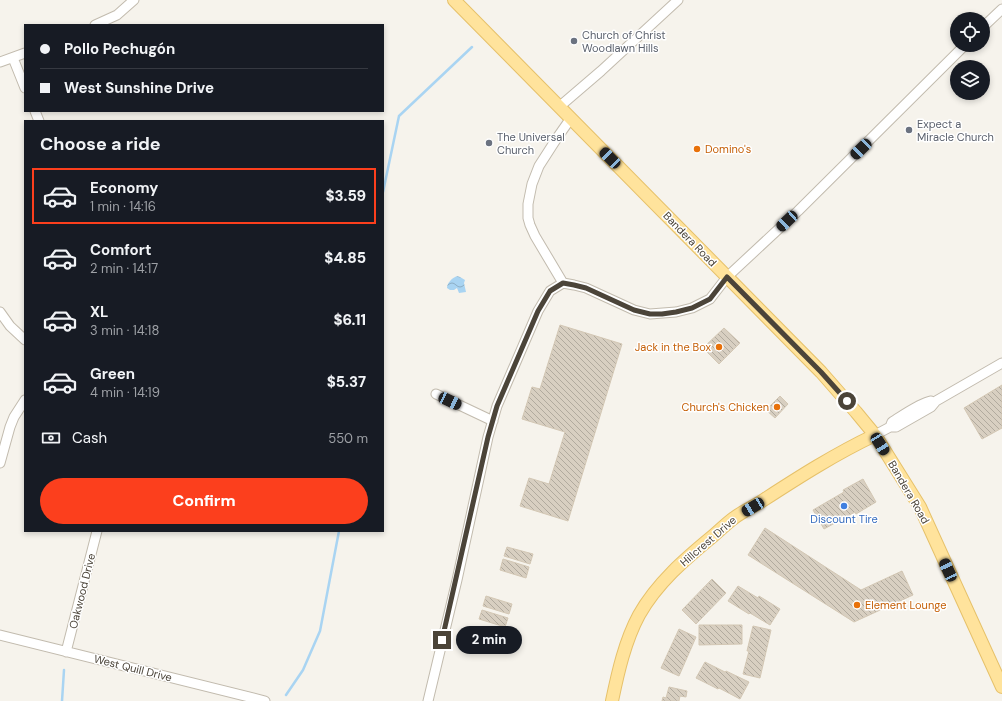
<!DOCTYPE html>
<meta charset="utf-8">
<style>
:root{--surface:#171b24;--page:#20242c;--text:#f1f3f6;--muted:#9ea1a6;--line:#363941;--accent:#fc3f1d}
body{margin:0;font-family:"DM Sans",sans-serif;background:var(--page);color:var(--text);height:100vh;display:flex;flex-direction:column;font-size:15px;white-space:nowrap}
*{box-sizing:border-box;margin:0}
p{font-size:13px;color:var(--muted)}
.icon{flex:none;width:22px;height:22px;fill:none;stroke:currentColor;stroke-width:2;stroke-linecap:round;stroke-linejoin:round}
.map{position:relative;flex:1;overflow:hidden}
.drawer{position:absolute;left:24px;top:120px;width:360px;height:412px;display:flex;flex-direction:column;background:var(--surface);border-radius:0px;box-shadow:0 2px 6px #0003}
.drawer>*{flex:none}
.top-card{position:absolute;left:24px;top:24px;width:360px;height:88px;border-radius:0px;box-shadow:0 2px 6px #0003;display:grid;align-content:center;height:88px;padding:0 16px;background:var(--surface)}
.buttons{position:absolute;left:950px;top:12px;display:grid;gap:8px}
.buttons a{display:grid;place-items:center;width:40px;height:40px;border-radius:50%;background:var(--surface);box-shadow:0 2px 6px #0003;font-size:20px}
.end{position:absolute;width:18px;height:18px;margin:-9px;border:5px solid #4b4439;background:#fff;box-shadow:0 0 0 2px #fff}
.from{border-radius:50%}
.bubble{position:absolute;height:28px;border-radius:14px;background:var(--surface);box-shadow:0 2px 6px #0003;font-size:13px;font-weight:800;line-height:28px;text-align:center}
.car{position:absolute;width:12px;height:24px;margin:-12px -6px;border-radius:5px;box-shadow:0 0 3px 1px #0007;background:linear-gradient(#222 24%,#8ab4d8 0 40%,#222 0 76%,#8ab4d8 0 86%,#222 0)}
.top-card b{display:flex;align-items:center;gap:14px;height:38px;font-size:15px}
.top-card b+b{border-top:1px solid var(--line)}
.top-card i{width:10px;height:10px;background:var(--text)}
ul{padding:0;list-style:none}
li{display:flex;align-items:center;gap:12px;height:56px;margin:0 8px 6px;padding:0 8px;border:2px solid transparent;border-radius:0px}
li div{flex:1}
li b{display:block;font-size:15px}
li em{font-style:normal;font-weight:800}
li.selected{border-color:var(--accent)}
li>.icon{width:36px;height:36px;stroke-width:1.5}
h2{padding:0 16px;font-size:18px;line-height:48px}
.pay{display:flex;align-items:center;gap:10px;height:44px;padding:0 16px;font-size:15px}
.pay p{margin-inline-start:auto}
.primary-button{display:flex;gap:8px;margin-top:auto;padding:8px 16px}
.primary-button a{flex:1;height:46px;border-radius:24px;background:var(--accent);color:#fff;font-size:16px;font-weight:800;line-height:46px;text-align:center}
.map>svg:first-child{display:block}
.water{fill:url(#water-waves)}
.lines{fill:none;stroke-linecap:round;stroke-linejoin:round}
.stream{stroke:#a9d4f2;stroke-width:2.5}
.building{fill:url(#building-back-hatch);stroke:#d3c7b4}
.minor-casing{stroke:#c2bbae;stroke-width:11}
.major-casing{stroke:#e6c16a;stroke-width:14}
.minor{stroke:#fff;stroke-width:9}
.major{stroke:#ffe39c;stroke-width:12}
.route{stroke:#4b4439;stroke-width:5}
.worship-dot{fill:#6b7280;stroke:#fff;stroke-width:1.5}
.food-dot{fill:#e8710a;stroke:#fff;stroke-width:1.5}
.shop-dot{fill:#3f7fe0;stroke:#fff;stroke-width:1.5}
.labels{text-anchor:middle;dominant-baseline:central;stroke-width:3;stroke-linejoin:round;paint-order:stroke}
.worship-label{font-size:11px;fill:#5b616d;stroke:#fff;text-anchor:start}
.food-label{font-size:11px;fill:#c56008;stroke:#fff;text-anchor:start}
.street-label{font-size:11px;fill:#4b4439;stroke:#fff}
.shop-label{font-size:11px;fill:#366cbe;stroke:#fff}
</style>
<div class="map">
<svg width="1002" height="701" viewBox="0 0 1002 701">
<defs>
<pattern id="water-waves" width="16" height="10" patternUnits="userSpaceOnUse"><rect width="16" height="10" fill="#a9d4f2"/><path d="M0 5q4-4 8 0t8 0" fill="none" stroke="#8caec5"/></pattern>
<pattern id="building-back-hatch" width="6" height="6" patternUnits="userSpaceOnUse"><rect width="6" height="6" fill="#d8cfc1"/><path d="M-1 5l2 2M0 0l6 6M5-1l2 2" fill="none" stroke="#b1aa9e"/></pattern>
</defs>
<rect width="100%" height="100%" fill="#f6f3ec"/>
<path class="water" d="M457 276 460 277 465 280 464 283 466 292 459 293 457 288 454 290H450L447 288C447 283 452 278 457 276Z"/>
<g class="lines">
<path class="stream" d="M383 192 399 116 472 47
M286 695 303 670 320 631 339 531
M62 701 64 670"/>
</g>
<path class="building" d="M560 325 622 344 568 521 520 506 529 478 549 484 565 432 522 419 532 387 540 389Z
M724 328 740 343 719 364 703 348Z
M1002 385V428L982 439 964 408Z
M780 396 788 404 775 418 766 410Z
M863 479 876 502 856 514 855 512 824 529 813 510 844 492 843 490Z
M765 528 861 590 902 571 913 595 854 622 748 555Z
M507 547 533 554 530 564 504 556Z
M503 559 529 567 526 578 500 570Z
M712 579 726 593 696 624 682 610Z
M738 586 758 598 759 596 780 609 770 625 750 613 749 614 728 601Z
M486 596 512 604 509 614 483 606Z
M482 610 508 618 505 627 479 619Z
M699 625H742V644L699 645Z
M753 626 771 630 760 678 743 674 749 651H747Z
M679 629 696 637 679 676 661 668Z
M705 662 725 672 726 671 749 682 740 699 719 688 718 689 696 678Z
M669 687 687 691 686 697 680 696 679 701H662L663 697 666 698Z"/>
<g class="lines">
<defs>
<path id="minor" d="M95 25 117 15 134 0
M983 27 1002 9
M13 58 25 88
M0 62 25 53
M559 107 601 71 678 0
M35 111 39 121
M563 283 535 236 530 225 528 218V204L532 184 539 166 557 138 571 118
M0 312 10 326 25 340
M436 394 493 421
M890 427 892 422C902 416 920 403 931 401
M875 435 890 427H896L931 407 936 401 1002 363
M0 463 10 427 14 417 25 400
M0 635 265 701
M66 652 97 531
M428 701 457 580 488 437 497 406 538 311 550 291 563 283 574 285 586 288 634 310 650 314 676 312 692 308 710 299 727 277 798 211 965 45"/>
<path id="major" d="M454 0 821 372 856 412 875 435 920 507 1002 687
M612 701C618 672 625 641 639 615 657 583 685 559 713 536 720 530 727 523 734 518 743 511 753 507 762 501 799 477 835 454 875 435"/>
</defs>
<use href="#minor" class="minor-casing"/>
<use href="#major" class="major-casing"/>
<use href="#minor" class="minor"/>
<use href="#major" class="major"/>
</g>
<g class="lines">
<path class="route" d="M442 640 488 437 497 406 538 311 550 291 563 283 574 285 586 288 634 310 650 314H662L676 312 692 308 710 299 727 277 821 372 847 401"/>
</g>
<g class="worship-dot">
<circle cx="574" cy="41" r="4"/>
<circle cx="909" cy="130" r="4"/>
<circle cx="489" cy="143" r="4"/>
</g>
<g class="food-dot">
<circle cx="697" cy="149" r="4"/>
<circle cx="719" cy="347" r="4"/>
<circle cx="777" cy="407" r="4"/>
<circle cx="857" cy="605" r="4"/>
</g>
<circle class="shop-dot" cx="844" cy="506" r="4"/>
<g class="labels">
<g class="worship-label">
<text x="582" y="35">Church of Christ<tspan x="582" dy="13">Woodlawn Hills</tspan></text>
<text x="917" y="124">Expect a<tspan x="917" dy="13">Miracle Church</tspan></text>
<text x="497" y="137">The Universal<tspan x="497" dy="13">Church</tspan></text>
</g>
<g class="food-label">
<text x="705" y="149">Domino's</text>
<text x="711" y="347" text-anchor="end">Jack in the Box</text>
<text x="769" y="407" text-anchor="end">Church's Chicken</text>
<text x="865" y="605">Element Lounge</text>
</g>
<g class="street-label">
<text transform="translate(690 239) rotate(46)">Bandera Road</text>
<text transform="translate(909 492) rotate(60)">Bandera Road</text>
<text transform="translate(708 541) rotate(-41)">Hillcrest Drive</text>
<text transform="translate(82 591) rotate(-76)">Oakwood Drive</text>
<text transform="translate(133 668) rotate(14)">West Quill Drive</text>
</g>
<g class="shop-label">
<text x="844" y="519">Discount Tire</text>
</g>
</g>
</svg>
<div class="buttons">
<a><svg class="icon" aria-label="locate" viewBox="0 0 24 24"><circle cx="12" cy="12" r="6"/><path d="M12 2v4M12 18v4M2 12h4M18 12h4"/></svg></a>
<a><svg class="icon" aria-label="layers" viewBox="0 0 24 24"><path d="M12 4l9 5-9 5-9-5zM3 14l9 5 9-5"/></svg></a>
</div>
<i class="end from" style="left:847px;top:401px"></i>
<i class="end" style="left:442px;top:640px"></i>
<div class="bubble" style="left:456px;top:626px;width:66px">2 min</div>
<i class="car" style="left:861px;top:149px;rotate:226deg"></i>
<i class="car" style="left:610px;top:158px;rotate:315deg"></i>
<i class="car" style="left:787px;top:221px;rotate:227deg"></i>
<i class="car" style="left:450px;top:401px;rotate:115deg"></i>
<i class="car" style="left:880px;top:444px;rotate:148deg"></i>
<i class="car" style="left:753px;top:507px;rotate:239deg"></i>
<i class="car" style="left:948px;top:570px;rotate:335deg"></i>
<div class="top-card">
<b><i class="from"></i>Pollo Pechugón</b>
<b><i></i>West Sunshine Drive</b>
</div>
<section class="drawer">
<h2>Choose a ride</h2>
<ul>
<li class="selected"><svg class="icon" aria-label="car" viewBox="0 0 24 24"><path d="M5 17H2v-5l4-1 3-4h7l3 4 3 1v5h-3M9 17h6M6 11h13"/><circle cx="7" cy="17" r="2"/><circle cx="17" cy="17" r="2"/></svg><div><b>Economy</b><p>1 min · 14:16</p></div><em>$3.59</em></li>
<li><svg class="icon" aria-label="car" viewBox="0 0 24 24"><path d="M5 17H2v-5l4-1 3-4h7l3 4 3 1v5h-3M9 17h6M6 11h13"/><circle cx="7" cy="17" r="2"/><circle cx="17" cy="17" r="2"/></svg><div><b>Comfort</b><p>2 min · 14:17</p></div><em>$4.85</em></li>
<li><svg class="icon" aria-label="car" viewBox="0 0 24 24"><path d="M5 17H2v-5l4-1 3-4h7l3 4 3 1v5h-3M9 17h6M6 11h13"/><circle cx="7" cy="17" r="2"/><circle cx="17" cy="17" r="2"/></svg><div><b>XL</b><p>3 min · 14:18</p></div><em>$6.11</em></li>
<li><svg class="icon" aria-label="car" viewBox="0 0 24 24"><path d="M5 17H2v-5l4-1 3-4h7l3 4 3 1v5h-3M9 17h6M6 11h13"/><circle cx="7" cy="17" r="2"/><circle cx="17" cy="17" r="2"/></svg><div><b>Green</b><p>4 min · 14:19</p></div><em>$5.37</em></li>
</ul>
<div class="pay"><svg class="icon" aria-label="cash" viewBox="0 0 24 24"><path d="M3 7h18v10H3z"/><circle cx="12" cy="12" r="2"/></svg>Cash<p>550 m</p></div>
<div class="primary-button"><a>Confirm</a></div>
</section>
</div>
